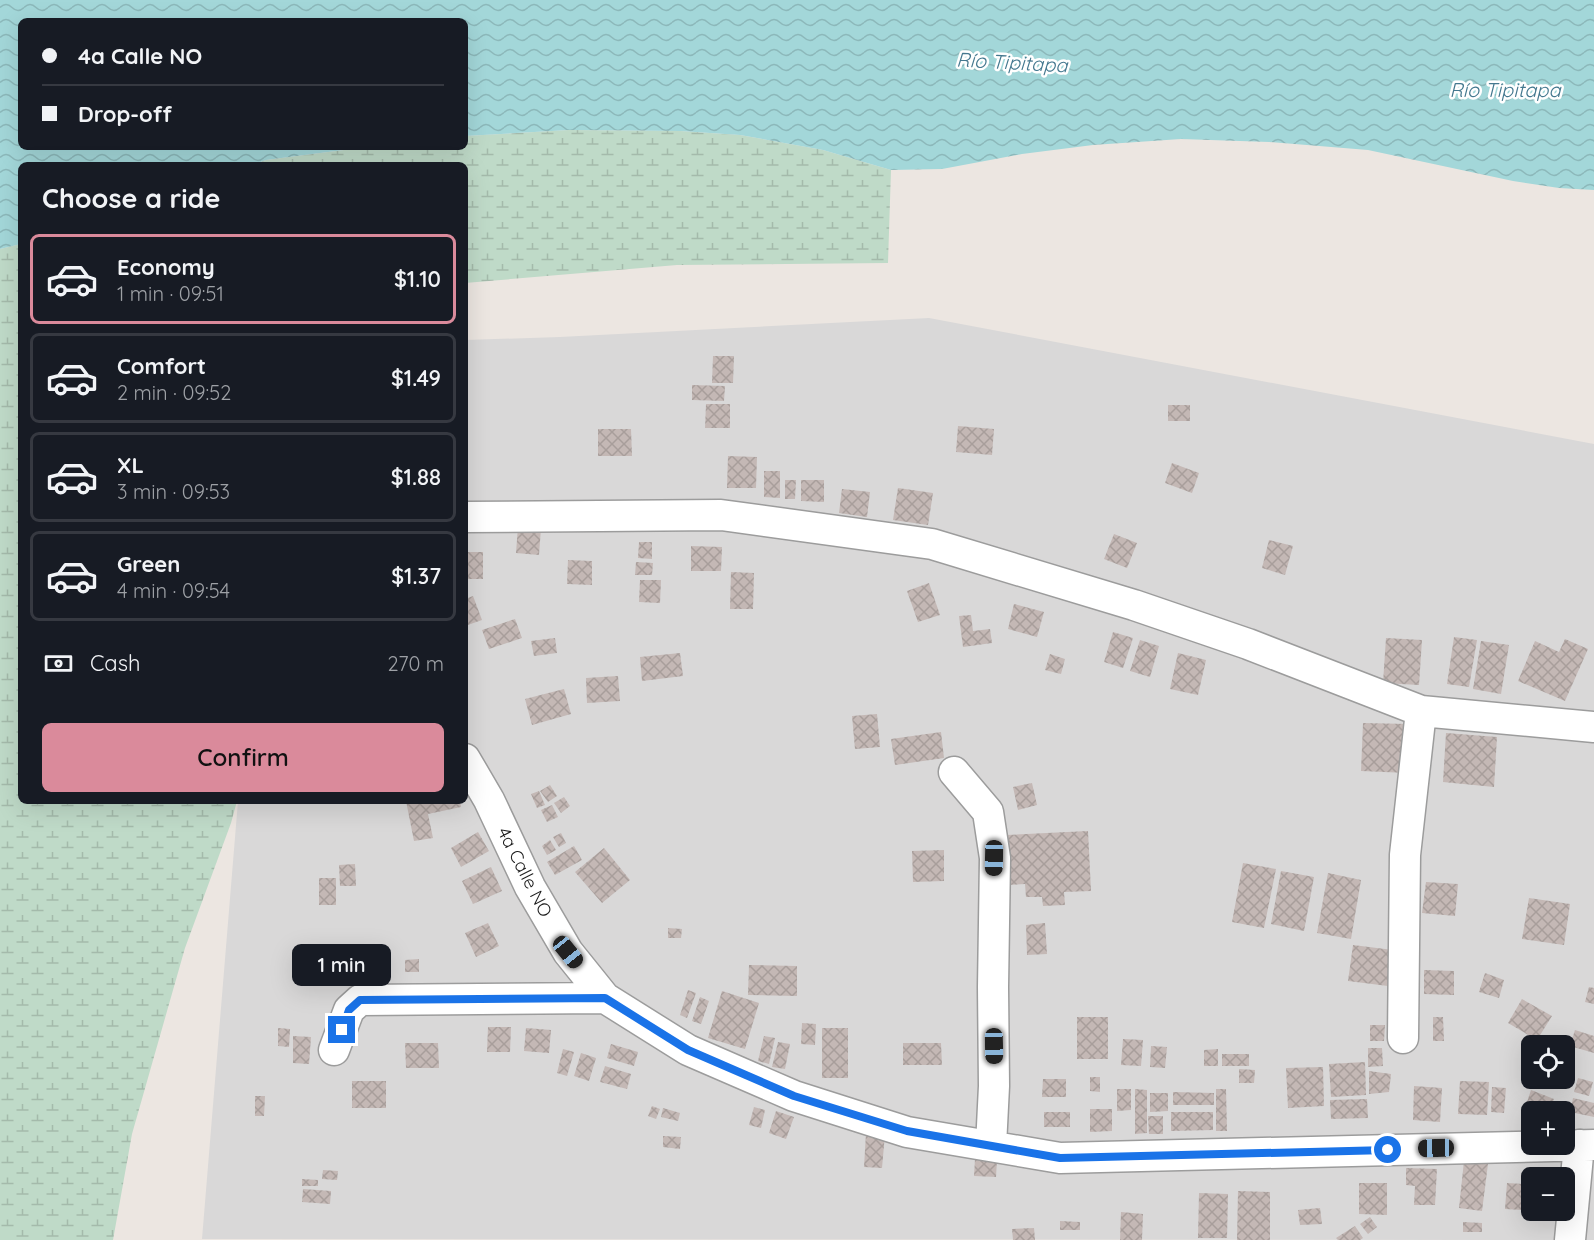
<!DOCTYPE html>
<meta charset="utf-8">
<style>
:root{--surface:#171b24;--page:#242831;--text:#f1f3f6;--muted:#9ea1a6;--line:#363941;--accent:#da8a9b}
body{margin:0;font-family:Quicksand,sans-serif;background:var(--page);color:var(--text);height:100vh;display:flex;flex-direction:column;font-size:22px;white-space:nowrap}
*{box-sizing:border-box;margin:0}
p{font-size:20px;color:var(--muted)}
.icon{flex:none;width:33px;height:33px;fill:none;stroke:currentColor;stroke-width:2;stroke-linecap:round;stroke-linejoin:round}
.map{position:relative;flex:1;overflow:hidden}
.side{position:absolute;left:18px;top:162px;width:450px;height:642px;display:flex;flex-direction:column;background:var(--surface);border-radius:9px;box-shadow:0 6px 24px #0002}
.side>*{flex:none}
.banner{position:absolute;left:18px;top:18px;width:450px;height:132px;border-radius:9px;box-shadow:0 6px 24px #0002;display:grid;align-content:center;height:132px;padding:0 24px;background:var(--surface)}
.buttons{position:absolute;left:1521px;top:1035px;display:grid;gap:12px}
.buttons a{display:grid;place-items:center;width:54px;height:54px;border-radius:9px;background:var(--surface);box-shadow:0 6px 24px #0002;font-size:30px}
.end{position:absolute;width:27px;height:27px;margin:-14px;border:8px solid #1a73e8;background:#fff;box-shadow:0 0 0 3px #fff}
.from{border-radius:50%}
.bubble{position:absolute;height:42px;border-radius:9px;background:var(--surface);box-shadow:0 6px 24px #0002;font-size:20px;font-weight:600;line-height:42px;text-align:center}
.car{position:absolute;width:18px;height:36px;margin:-18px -9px;border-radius:8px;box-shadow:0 0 4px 2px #0007;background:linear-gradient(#222 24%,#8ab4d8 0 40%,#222 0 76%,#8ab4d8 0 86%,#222 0)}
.banner b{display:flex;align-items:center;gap:21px;height:57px;font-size:22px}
.banner b+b{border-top:2px solid var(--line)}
.banner i{width:15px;height:15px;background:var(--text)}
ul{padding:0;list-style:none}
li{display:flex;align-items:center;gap:18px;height:90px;margin:0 12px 9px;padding:0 12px;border:3px solid var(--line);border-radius:9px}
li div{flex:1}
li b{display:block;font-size:22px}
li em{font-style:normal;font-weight:600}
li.selected{border-color:var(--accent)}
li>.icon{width:54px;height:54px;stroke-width:1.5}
h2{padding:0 24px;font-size:27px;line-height:72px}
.pay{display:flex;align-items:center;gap:15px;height:66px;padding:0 24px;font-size:22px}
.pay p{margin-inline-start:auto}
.cta{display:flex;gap:12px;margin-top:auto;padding:12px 24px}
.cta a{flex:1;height:69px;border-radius:9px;background:var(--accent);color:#111;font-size:24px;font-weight:600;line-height:69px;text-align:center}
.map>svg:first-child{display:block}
.residential{fill:#d9d8d8;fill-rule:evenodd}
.wetland{fill:url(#wetland-marsh)}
.water{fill:url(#water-waves)}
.building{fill:url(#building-cross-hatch)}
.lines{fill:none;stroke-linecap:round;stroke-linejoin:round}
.street-casing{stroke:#9c9c9c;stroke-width:33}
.street{stroke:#fff;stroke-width:30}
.route{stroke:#1a73e8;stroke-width:8}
.labels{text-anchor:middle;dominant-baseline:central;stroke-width:5;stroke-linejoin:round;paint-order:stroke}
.street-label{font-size:18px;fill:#1b1b1b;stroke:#fff}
.water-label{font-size:20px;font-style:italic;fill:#44788f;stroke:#fff}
</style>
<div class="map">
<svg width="1594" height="1240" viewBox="0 0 1594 1240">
<defs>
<pattern id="wetland-marsh" width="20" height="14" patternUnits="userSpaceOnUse" patternTransform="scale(1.5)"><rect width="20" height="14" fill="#bfdac8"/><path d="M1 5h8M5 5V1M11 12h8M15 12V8" fill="none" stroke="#a4baab"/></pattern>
<pattern id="water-waves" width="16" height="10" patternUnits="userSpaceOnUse" patternTransform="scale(1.5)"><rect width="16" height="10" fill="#a3d7d9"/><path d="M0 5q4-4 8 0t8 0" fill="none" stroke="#8cb8ba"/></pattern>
<pattern id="building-cross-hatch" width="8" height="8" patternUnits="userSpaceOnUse" patternTransform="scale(1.5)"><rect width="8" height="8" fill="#c4b8b5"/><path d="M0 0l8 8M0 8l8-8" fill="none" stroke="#a89e9b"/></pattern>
</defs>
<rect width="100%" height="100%" fill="#ece6e1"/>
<path class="residential" d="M929 318 1594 444V1240L202 1239 238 801H465V340L560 337ZM1532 1046H1564V1078H1532ZM1532 1112H1564V1144H1532ZM1532 1178H1564V1210H1532Z"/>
<path class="wetland" d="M569 130 680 131 740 135 823 150 891 170 888 263 677 265 465 283V165H253L266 160 367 147H465V136Z
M21 244V801H237L231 823 185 948 132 1134 113 1240H0V249Z"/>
<path class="water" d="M0 0H1594V190L1559 188 1513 181 1368 150 1269 142 1181 139 1093 145 1022 154 942 169 891 170 823 150 740 135 680 131 569 130 465 136V21H21V147H367L266 160 253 165H21V244L0 249Z"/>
<path class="building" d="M713 356H734L733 383H712Z
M692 385 725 386 724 401 692 400Z
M706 404H730V428H705Z
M1168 405H1190V421H1168Z
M958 426 994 429 992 455 956 452Z
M598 429H631L632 456H598Z
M728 456 757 457 756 488H727Z
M1172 463 1199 473 1192 493 1165 483Z
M764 471H780V498L764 497Z
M785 480H796L795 499H785Z
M801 480H824V502L801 501Z
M898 488 933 493 928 525 893 520Z
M842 489 870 492 867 517 839 513Z
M518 526 541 528 539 555 516 553Z
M1114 534 1137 543 1127 568 1104 559Z
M1269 540 1293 546 1285 575 1262 568Z
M639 542H652V559L638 558Z
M691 546 722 547 721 571H691Z
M465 552H483V579H465Z
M568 560 592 561V585L567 584Z
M636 562 653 563 652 575H635Z
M731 572 754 573 753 609H730Z
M640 580H661L660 603 639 602Z
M929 583 940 615 918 622 907 591Z
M473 596 482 620 465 626V599Z
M1014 604 1044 612 1037 637 1008 629Z
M971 615 973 631 990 629 992 643 963 647 959 616Z
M515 619 522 638 489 649 482 630Z
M1113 632 1133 638 1123 668 1104 662Z
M1454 637 1477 640 1469 687 1447 684Z
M555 638 557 653 534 656 531 641Z
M1386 638 1422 640 1419 685 1383 683Z
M1565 639 1588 649 1565 701 1518 681 1535 641 1559 652Z
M1140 640 1159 646 1150 677 1130 671Z
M1481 641 1509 645 1501 694 1473 689Z
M680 653 683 676 642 681 640 657Z
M1178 653 1206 660 1198 695 1170 689Z
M1050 654 1065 659 1061 674 1045 670Z
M618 676 620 701 587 703 586 678Z
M564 689 571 714 532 725 525 699Z
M877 714 880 747 855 749 852 716Z
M1363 723 1409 724 1407 773 1361 771Z
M941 732 944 758 895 765 891 739Z
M1446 733 1497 737 1494 787 1443 782Z
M1032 783 1037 805 1018 810 1013 787Z
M550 785 557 796 548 802 540 791Z
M539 791 545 805 537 808 531 794Z
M564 797 570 806 561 813 554 803Z
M406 801H460L461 807 428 814 433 838 414 841Z
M552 805 558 817 547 822 541 810Z
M1088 831 1091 891 1064 892 1065 905 1043 906 1042 897H1026L1025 884 1008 885 1006 835Z
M478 832 489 851 461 867 451 848Z
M561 833 566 843 559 847 553 837Z
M550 840 556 850 547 855 542 846Z
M574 846 582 860 555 875 547 862Z
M604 848 630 880 602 903 575 872Z
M944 850V881L913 882 912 851Z
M1243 863 1276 869 1264 928 1232 922Z
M355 864 356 886H340L339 865Z
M491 867 502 891 473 904 462 881Z
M1281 871 1314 877 1304 931 1271 924Z
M1328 873 1361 880 1351 939 1317 933Z
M319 878H336V905H319Z
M1426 882 1458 884 1455 916 1422 913Z
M1529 898 1570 904 1564 945 1522 939Z
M488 923 499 946 476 957 465 933Z
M1045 923 1047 954 1027 955 1026 925Z
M668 928 682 929 681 938H668Z
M1353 945 1393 950 1388 986 1348 981Z
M419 959V972H405V960Z
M749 965 797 966V996L748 995Z
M1424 970 1454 971V995L1424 994Z
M1485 973 1504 980 1499 998 1479 992Z
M1589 987 1594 988V1004L1585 1002Z
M688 990 696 993 687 1018 680 1015Z
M722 991 759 1003 745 1049 708 1038Z
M700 997 709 1001 701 1024 692 1021Z
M1522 999 1552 1016 1537 1040 1508 1023Z
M1077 1017H1108V1059H1077Z
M1433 1017H1443L1444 1041H1433Z
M802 1023 816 1024 815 1045 801 1044Z
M1370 1025H1385L1384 1041H1370Z
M488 1027H511L510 1052H487Z
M278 1028 290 1029 289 1047 278 1046Z
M526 1028 551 1030 549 1053 524 1051Z
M822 1028H848V1078H822Z
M1575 1030 1594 1036V1053L1570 1046Z
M293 1036 311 1037 309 1064 293 1063Z
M764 1036 775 1038 769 1064 758 1061Z
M1123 1039 1143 1040 1141 1066 1121 1065Z
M778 1042 790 1044 785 1069 772 1067Z
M405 1043H438L439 1068H406Z
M903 1043H941L942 1065H903Z
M611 1044 638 1052 634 1066 607 1058Z
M1151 1046 1167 1047 1165 1068 1150 1067Z
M1368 1048H1382L1383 1066 1368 1067Z
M563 1049 574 1052 567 1076 557 1073Z
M1218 1049V1066H1204V1050Z
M581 1053 596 1058 589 1081 574 1076Z
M1564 1053 1572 1055 1565 1074H1564Z
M1222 1054H1249V1066H1222Z
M1365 1062 1366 1095 1331 1097 1329 1064Z
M605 1066 631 1074 627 1089 600 1082Z
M1323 1067 1324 1106 1288 1108 1286 1068Z
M1239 1069 1255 1070 1254 1083H1239Z
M1369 1071 1391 1074 1389 1092 1369 1094Z
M1090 1077H1100V1092L1090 1091Z
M1543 1078H1563L1560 1089 1541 1083Z
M1578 1078 1593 1082 1589 1096 1574 1092Z
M1043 1079H1066V1097H1042Z
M352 1081H386V1108H352Z
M1460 1081 1489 1082 1487 1115 1458 1114Z
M1414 1086 1442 1088 1440 1122 1413 1120Z
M1492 1087 1506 1088 1504 1113 1491 1112Z
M1117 1089H1131V1110L1117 1111Z
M1135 1089 1147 1090V1133L1135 1134Z
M1216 1089H1226L1227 1131H1216Z
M1531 1090 1554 1099 1550 1110 1527 1102Z
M1173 1092 1214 1093V1105H1173Z
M1150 1093H1168V1111L1150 1112Z
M255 1096H265L264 1116H255Z
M1573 1098 1594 1103V1117L1570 1112Z
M1367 1099 1368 1118 1331 1119 1330 1100Z
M652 1106 660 1109 656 1119 648 1116Z
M754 1107 765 1110 761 1128 749 1125Z
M663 1108 680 1113 678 1121 661 1117Z
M1090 1109H1112V1131L1090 1132Z
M776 1111 794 1117 786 1139 769 1133Z
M1044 1112H1070V1127H1044Z
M1171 1112H1213V1130L1171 1131Z
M1148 1116H1163V1134H1149Z
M866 1133 885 1134 882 1168 864 1167Z
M663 1136 681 1137 680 1149 663 1147Z
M975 1159 997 1160 996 1177 974 1176Z
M1464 1161 1488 1164 1482 1211 1459 1208Z
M1406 1168 1437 1169 1435 1205H1414L1415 1186 1406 1185Z
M323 1170 338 1171 337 1180 322 1179Z
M1525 1178H1532V1195H1525Z
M302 1179 318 1180V1186H302Z
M1359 1183H1387V1215L1359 1214Z
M1507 1183 1524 1184 1522 1210 1505 1209Z
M303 1189 331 1191 330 1204 302 1202Z
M1238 1191 1270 1192V1240H1237Z
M1199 1193 1228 1194 1227 1238H1198Z
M1529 1198 1532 1199V1210H1558L1557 1217 1528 1215Z
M1320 1208 1322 1224 1300 1225 1298 1210Z
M1121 1212 1143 1214 1142 1240H1120Z
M1370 1217 1377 1227 1368 1234 1360 1224Z
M1060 1221 1080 1222V1230H1060Z
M1463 1222 1482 1223V1232H1463Z
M1355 1226 1363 1238 1360 1240H1338L1336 1238Z
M1034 1228 1035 1240H1013L1012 1229Z"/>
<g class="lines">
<defs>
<path id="street" d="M465 517 721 515 932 544 1134 605 1248 644 1421 711 1594 727
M465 759 489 800 530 887 568 952 605 998 688 1050 794 1096 907 1132 1060 1158 1594 1145
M954 772 988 812 995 858 993 987 994 1086 991 1146
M1403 1038 1405 855 1421 711
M334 1050 349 1010 360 1000 605 998
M1570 1240 1579 1145"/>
</defs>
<use href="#street" class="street-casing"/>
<use href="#street" class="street"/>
</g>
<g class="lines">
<path class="route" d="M342 1030 349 1010 360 1000 605 998 688 1050 794 1096 907 1131 1060 1158 1388 1150"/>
</g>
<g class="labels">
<g class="street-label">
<text transform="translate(525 872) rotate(63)">4a Calle NO</text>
</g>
<g class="water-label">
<text transform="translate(1012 62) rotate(3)">Río Tipitapa</text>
<text x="1505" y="89">Río Tipitapa</text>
</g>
</g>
</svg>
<div class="buttons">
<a><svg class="icon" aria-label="locate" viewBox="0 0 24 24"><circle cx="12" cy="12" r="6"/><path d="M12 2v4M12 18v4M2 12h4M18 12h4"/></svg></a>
<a>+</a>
<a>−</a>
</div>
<i class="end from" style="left:1388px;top:1150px"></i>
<i class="end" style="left:342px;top:1030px"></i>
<div class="bubble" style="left:292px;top:944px;width:99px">1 min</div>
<i class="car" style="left:994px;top:858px;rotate:181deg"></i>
<i class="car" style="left:568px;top:952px;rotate:141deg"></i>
<i class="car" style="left:994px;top:1046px;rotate:179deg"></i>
<i class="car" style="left:1436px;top:1148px;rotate:269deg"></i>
<div class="banner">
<b><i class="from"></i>4a Calle NO</b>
<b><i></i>Drop-off</b>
</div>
<section class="side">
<h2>Choose a ride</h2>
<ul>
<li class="selected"><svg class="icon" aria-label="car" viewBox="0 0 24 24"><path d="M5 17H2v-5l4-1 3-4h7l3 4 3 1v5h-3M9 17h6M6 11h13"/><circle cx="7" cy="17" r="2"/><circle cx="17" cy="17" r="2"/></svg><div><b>Economy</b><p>1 min · 09:51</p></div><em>$1.10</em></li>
<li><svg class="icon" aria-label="car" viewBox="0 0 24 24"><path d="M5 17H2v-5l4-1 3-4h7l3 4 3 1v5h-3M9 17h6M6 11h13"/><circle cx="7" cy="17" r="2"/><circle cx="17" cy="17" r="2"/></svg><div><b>Comfort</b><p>2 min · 09:52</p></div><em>$1.49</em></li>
<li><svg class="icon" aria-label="car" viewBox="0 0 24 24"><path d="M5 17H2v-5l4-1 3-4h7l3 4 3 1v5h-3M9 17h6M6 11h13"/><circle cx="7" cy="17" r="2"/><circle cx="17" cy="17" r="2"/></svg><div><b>XL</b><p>3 min · 09:53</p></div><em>$1.88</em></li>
<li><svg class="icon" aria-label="car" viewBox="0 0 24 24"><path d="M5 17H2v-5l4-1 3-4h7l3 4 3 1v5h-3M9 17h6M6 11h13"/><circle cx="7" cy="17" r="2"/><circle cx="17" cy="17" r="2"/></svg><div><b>Green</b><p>4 min · 09:54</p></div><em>$1.37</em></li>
</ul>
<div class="pay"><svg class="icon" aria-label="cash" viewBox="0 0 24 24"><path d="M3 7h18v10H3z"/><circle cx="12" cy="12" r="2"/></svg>Cash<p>270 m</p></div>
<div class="cta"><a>Confirm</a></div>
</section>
</div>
